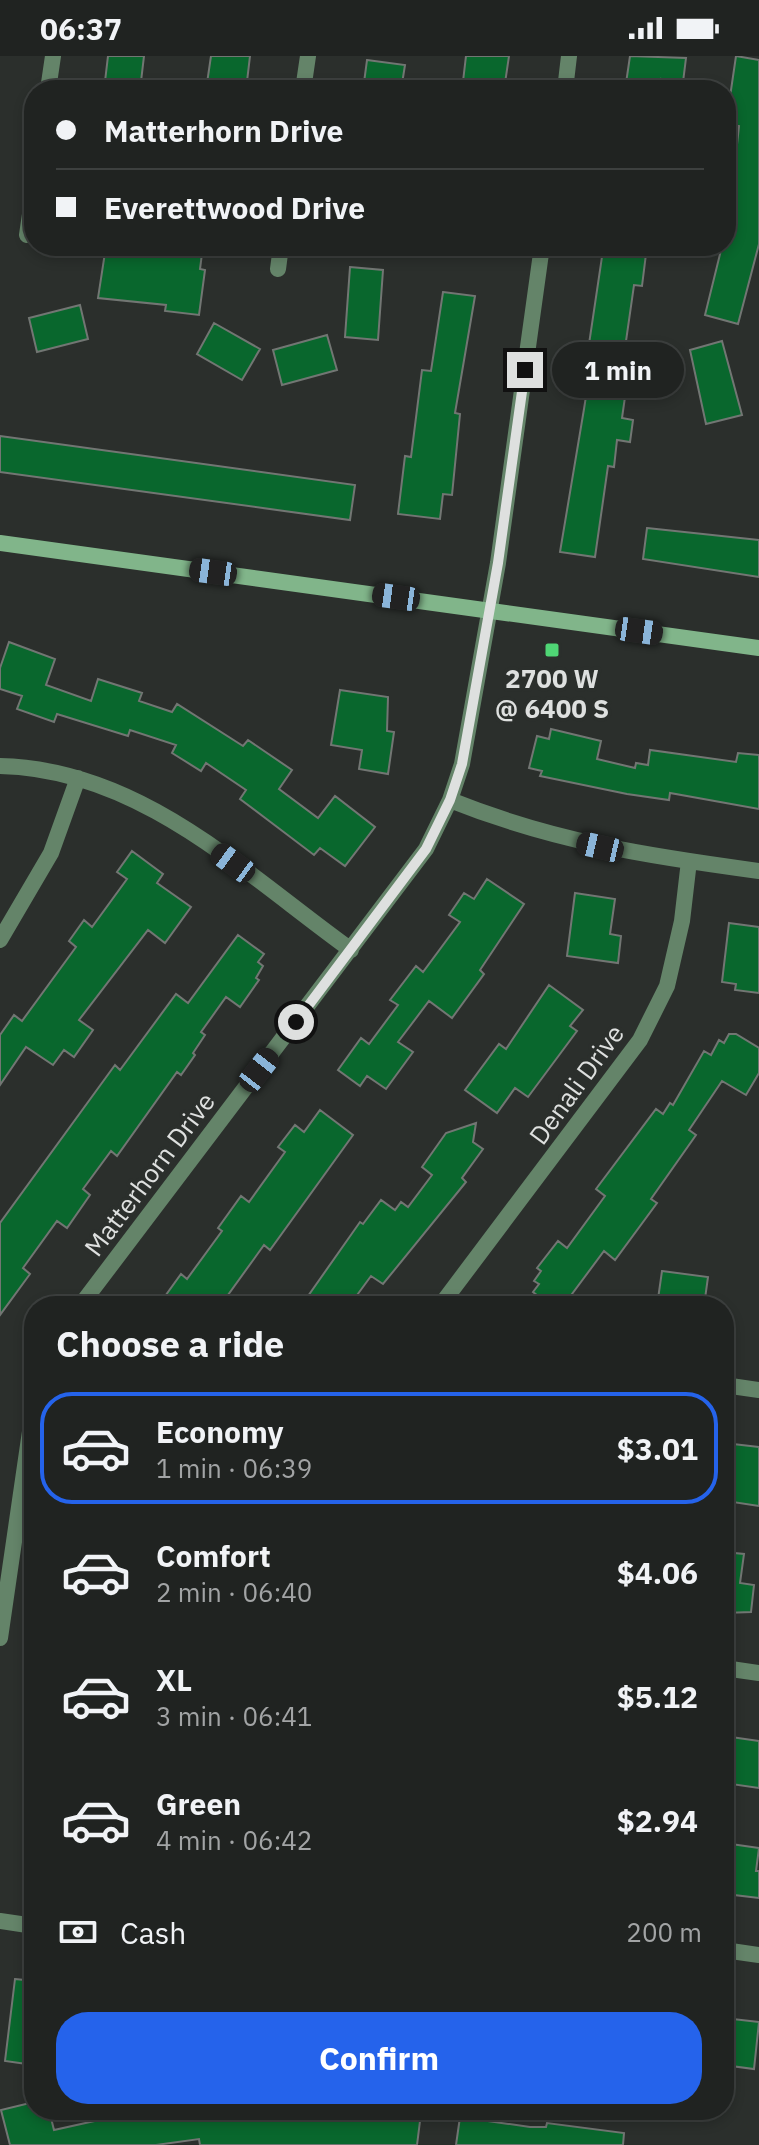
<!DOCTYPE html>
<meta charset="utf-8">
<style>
:root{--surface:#202321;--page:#2d2f2e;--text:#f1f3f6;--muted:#a2a4a5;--line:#3d403f;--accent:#2563eb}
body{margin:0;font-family:"IBM Plex Sans",sans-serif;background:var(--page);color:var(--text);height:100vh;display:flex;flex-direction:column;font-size:30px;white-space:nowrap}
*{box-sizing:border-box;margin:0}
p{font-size:26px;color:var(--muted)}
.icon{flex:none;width:44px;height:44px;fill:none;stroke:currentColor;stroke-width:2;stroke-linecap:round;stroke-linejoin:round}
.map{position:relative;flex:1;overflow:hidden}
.details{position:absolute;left:24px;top:1240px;width:710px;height:824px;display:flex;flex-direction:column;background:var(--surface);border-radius:32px;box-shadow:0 4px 12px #0003,0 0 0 2px var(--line)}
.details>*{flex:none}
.banner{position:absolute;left:24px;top:24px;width:712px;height:176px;border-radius:32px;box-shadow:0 4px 12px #0003,0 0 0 2px var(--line);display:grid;align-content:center;height:176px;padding:0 32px;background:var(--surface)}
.end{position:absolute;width:36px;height:36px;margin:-18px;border:10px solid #dee0df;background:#111;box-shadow:0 0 0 4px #111}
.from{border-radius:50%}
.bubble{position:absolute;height:56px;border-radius:28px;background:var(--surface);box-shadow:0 4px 12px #0003,0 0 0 2px var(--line);font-size:26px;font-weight:800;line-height:56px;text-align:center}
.car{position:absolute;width:24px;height:48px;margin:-24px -12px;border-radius:10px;box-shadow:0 0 6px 2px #0007;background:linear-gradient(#222 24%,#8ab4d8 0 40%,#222 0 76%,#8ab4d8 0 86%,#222 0)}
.banner b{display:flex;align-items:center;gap:28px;height:76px;font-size:30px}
.banner b+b{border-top:2px solid var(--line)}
.banner i{width:20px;height:20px;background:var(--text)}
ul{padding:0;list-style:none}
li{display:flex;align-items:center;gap:24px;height:112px;margin:0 16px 12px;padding:0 16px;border:4px solid transparent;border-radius:32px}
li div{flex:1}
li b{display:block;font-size:30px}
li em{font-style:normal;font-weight:800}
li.current{border-color:var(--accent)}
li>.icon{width:72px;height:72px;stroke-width:1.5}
h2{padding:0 32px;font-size:36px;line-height:96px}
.pay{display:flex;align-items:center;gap:20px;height:88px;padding:0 32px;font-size:30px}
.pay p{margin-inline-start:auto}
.button{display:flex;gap:16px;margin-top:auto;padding:16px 32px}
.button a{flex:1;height:92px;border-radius:32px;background:var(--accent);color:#fff;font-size:32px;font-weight:800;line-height:92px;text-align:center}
.status{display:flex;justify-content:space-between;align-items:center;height:56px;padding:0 40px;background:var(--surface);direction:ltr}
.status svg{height:22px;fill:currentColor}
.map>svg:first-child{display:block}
.building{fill:#09672d;stroke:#727673;stroke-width:2}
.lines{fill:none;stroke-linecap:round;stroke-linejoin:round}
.minor{stroke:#648469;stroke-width:16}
.secondary{stroke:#81b58a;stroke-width:16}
.route{stroke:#dee0df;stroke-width:10}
.poi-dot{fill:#4fd675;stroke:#2b2f2c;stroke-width:3}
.labels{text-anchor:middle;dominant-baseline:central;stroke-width:7;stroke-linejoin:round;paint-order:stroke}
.poi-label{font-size:26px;font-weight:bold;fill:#dee0df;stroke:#2b2f2c}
.street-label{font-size:26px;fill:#dee0df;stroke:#2b2f2c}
</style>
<div class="status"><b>06:37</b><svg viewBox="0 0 49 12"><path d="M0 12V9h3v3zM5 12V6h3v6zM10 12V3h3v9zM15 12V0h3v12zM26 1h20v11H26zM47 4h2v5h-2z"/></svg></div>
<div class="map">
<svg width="759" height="2089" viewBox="0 0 759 2089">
<rect width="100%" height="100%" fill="#2b2f2c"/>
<path class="building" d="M108 0H144L140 34H104Z
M211 0H250L246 34H206Z
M466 0H509L504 34H462Z
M630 0 686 2 683 26 661 23 660 34H625Z
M736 0 759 4V188L738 268 705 259 722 190H726L739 70 726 68Z
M367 4 405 9 401 34H363Z
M106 190H203L200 213 205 214 199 259 165 255 166 249 98 242Z
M609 190H647L642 230 634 229 619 334H626L622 362 633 364 630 386 617 384 614 411 608 410 595 501 560 496 584 353 590 315H585L603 194 608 195Z
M350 211 383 214 378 284 345 281Z
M443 236 475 240 455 357 460 358 452 439 443 438 440 463 398 458 405 400 411 401 422 314 431 315Z
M80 249 88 283 37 296 29 262Z
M214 267 260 293 242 324 197 298Z
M327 279 337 314 282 329 273 294Z
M722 285 742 359 706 368 690 294Z
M0 380 355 429 350 464 0 416Z
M647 472 759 484V521L643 503Z
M9 586 55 603 46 629 91 645 98 623 142 637 139 645 172 656 177 648 243 690 248 684 292 714 279 733 318 762 335 740 375 771 345 810 320 792 314 799 240 743 246 734 206 707 201 715 172 697 176 689 130 674 128 680 57 658 54 666 17 653 22 640 0 633V612Z
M340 634 388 641 387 675 394 676 388 718 359 713 362 694 331 689Z
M551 673 601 685 597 703 635 712 636 707 648 709 650 694 736 706 738 697 759 699V753L670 737 669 744 627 738 540 720 542 715 529 712 537 680 549 683Z
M132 795 163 818 157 827 191 851 165 887 148 874 79 964 93 974 74 1001 64 994 53 1009 26 991 0 1029V979L14 959 22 965 76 891 69 885 84 864 92 871 127 823 117 816Z
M487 823 524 848 480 914 484 918 452 962 429 945 398 986 413 996 386 1033 367 1020 360 1030 338 1014 361 982 369 988 398 949 390 944 416 910 423 916 460 866 449 859 464 837 474 843Z
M575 837 615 843 610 878 621 880 618 907 567 900Z
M729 867 759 871V937L735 934 736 928 722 926Z
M238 879 264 898 258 906 263 910 256 922 259 924 240 951 226 941 201 976 205 979 193 997 195 999 181 1019 177 1016 117 1100 111 1095 83 1133 90 1139 67 1172 57 1165 23 1212 30 1218 0 1259V1167L115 1009 120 1014 176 938 188 947Z
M549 929 583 954 570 970 577 975 528 1041 515 1032 497 1057 465 1034 499 988 506 993Z
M729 978H736L759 992V1017L746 1039 722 1025 689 1074 696 1079 651 1143 657 1147 615 1204 604 1195 563 1250H551L533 1236 539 1228 534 1225 541 1215 537 1212 558 1185 567 1192 605 1140 596 1133 656 1053 663 1058 670 1047 673 1049 704 995 711 999 719 984 724 987Z
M320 1054 353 1079 270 1194 264 1189 220 1250H158L181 1218 187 1223 222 1175 218 1172 241 1140 249 1146 285 1096 278 1091 295 1069 304 1076Z
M476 1067 473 1086 483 1093 462 1122 466 1126 383 1228 371 1220 349 1250H301L360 1166 363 1168 381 1144 395 1154 401 1146 408 1151 432 1119 422 1111 446 1077Z
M662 1215 708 1221 704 1250H657Z
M733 1388 759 1391V1450L726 1445Z
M724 1496 744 1498 740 1527 754 1529 751 1556 724 1557Z
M724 1680 759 1685V1732L724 1727Z
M724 1787 759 1792 756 1815H759V1842L726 1838Z
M15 1923 34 1925V2009L5 2005Z
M724 1962 759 1966 754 2013 724 2009Z
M34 2046V2054H49L54 2074 144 2054H224L225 2060 264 2054 421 2057 417 2089H200L199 2083 156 2089H10L1 2054Z
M460 2061 530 2071H546L547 2067 624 2077 623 2089H456Z"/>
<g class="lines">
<path class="minor" d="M48 34 53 0
M303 34 308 0
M565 34 569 0
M27 179 34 131
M278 213 281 190
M0 710C140 713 244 817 351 894
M450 744C555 786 648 800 759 815
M0 884 51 797 78 722
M80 1250 426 793 450 744 462 708 498 507 542 190
M440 1250 640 984 667 930 682 865 689 805
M724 1329 759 1334
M0 1582 34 1348
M724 1612 759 1617
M0 1865 34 1870
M724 1894 759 1899"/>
<path class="secondary" d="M0 487 759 592"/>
</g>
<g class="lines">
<path class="route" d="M296 966 426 793 450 744 462 708 498 507 525 314"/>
</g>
<rect class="poi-dot" x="544" y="586" width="16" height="16" rx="4"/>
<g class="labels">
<g class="poi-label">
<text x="552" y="622">2700 W<tspan x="552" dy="30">@ 6400 S</tspan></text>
</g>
<g class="street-label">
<text transform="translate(576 1028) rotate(-54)">Denali Drive</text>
<text transform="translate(149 1118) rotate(-53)">Matterhorn Drive</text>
</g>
</g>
</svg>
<i class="end from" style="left:296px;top:966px"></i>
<i class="end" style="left:525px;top:314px"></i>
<div class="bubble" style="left:552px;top:286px;width:132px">1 min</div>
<i class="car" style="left:213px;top:516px;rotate:278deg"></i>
<i class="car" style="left:396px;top:541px;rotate:278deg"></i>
<i class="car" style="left:639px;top:575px;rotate:98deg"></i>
<i class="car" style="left:600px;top:791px;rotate:283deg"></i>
<i class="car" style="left:233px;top:807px;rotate:306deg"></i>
<i class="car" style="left:259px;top:1014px;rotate:38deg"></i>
<div class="banner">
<b><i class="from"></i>Matterhorn Drive</b>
<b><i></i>Everettwood Drive</b>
</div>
<section class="details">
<h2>Choose a ride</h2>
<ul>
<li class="current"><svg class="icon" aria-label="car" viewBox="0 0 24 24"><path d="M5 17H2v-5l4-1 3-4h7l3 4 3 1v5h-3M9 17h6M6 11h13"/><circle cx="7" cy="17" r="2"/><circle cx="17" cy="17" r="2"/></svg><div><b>Economy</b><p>1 min · 06:39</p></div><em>$3.01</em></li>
<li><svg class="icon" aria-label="car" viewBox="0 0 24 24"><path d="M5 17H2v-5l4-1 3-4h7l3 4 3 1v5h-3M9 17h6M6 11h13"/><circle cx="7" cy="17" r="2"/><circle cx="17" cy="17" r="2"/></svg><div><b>Comfort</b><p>2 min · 06:40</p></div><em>$4.06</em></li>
<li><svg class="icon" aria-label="car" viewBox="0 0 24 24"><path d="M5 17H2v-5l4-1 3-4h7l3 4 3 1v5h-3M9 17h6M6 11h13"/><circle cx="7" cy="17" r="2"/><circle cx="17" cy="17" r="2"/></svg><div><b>XL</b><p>3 min · 06:41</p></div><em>$5.12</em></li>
<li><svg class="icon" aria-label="car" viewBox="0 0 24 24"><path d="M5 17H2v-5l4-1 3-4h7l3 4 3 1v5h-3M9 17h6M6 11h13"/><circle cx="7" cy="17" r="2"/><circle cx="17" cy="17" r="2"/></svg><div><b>Green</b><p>4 min · 06:42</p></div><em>$2.94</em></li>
</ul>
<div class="pay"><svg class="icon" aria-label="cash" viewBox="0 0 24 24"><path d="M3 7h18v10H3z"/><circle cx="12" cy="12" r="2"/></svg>Cash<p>200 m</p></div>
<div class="button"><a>Confirm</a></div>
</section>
</div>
